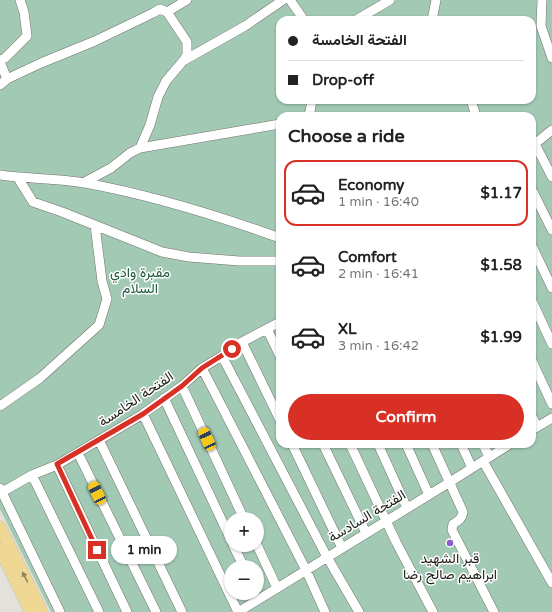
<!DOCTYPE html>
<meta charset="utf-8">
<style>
:root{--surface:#fff;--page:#f6f6f6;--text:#222;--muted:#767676;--line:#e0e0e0;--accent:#d93025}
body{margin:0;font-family:"Varela Round",Vazirmatn,sans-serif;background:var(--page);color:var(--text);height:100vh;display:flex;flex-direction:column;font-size:15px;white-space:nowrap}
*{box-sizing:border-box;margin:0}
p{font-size:13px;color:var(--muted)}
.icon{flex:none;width:22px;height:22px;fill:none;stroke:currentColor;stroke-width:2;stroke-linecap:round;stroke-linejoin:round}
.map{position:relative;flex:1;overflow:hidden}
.details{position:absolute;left:276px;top:112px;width:260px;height:336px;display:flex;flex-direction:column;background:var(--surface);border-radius:12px;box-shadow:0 1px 3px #0004}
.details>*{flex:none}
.top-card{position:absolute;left:276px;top:16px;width:260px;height:88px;border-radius:12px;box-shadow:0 1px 3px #0004;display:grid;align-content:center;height:88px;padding:0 12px;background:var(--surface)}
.controls{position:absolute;left:224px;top:512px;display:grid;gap:8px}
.controls a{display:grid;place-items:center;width:40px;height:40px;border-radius:50%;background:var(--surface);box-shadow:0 1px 3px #0004;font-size:20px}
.end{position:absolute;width:18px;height:18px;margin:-9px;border:5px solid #d93025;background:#fff;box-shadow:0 0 0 2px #fff}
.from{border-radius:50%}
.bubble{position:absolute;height:28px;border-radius:14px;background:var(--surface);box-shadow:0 1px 3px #0004;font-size:13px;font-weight:700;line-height:28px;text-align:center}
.car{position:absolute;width:12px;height:24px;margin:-12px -6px;border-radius:5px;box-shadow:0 0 3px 1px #0007;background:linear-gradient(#f5c518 24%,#345 0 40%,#f5c518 0 76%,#345 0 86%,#f5c518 0)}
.top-card b{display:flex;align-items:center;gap:14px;height:38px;font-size:15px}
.top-card b+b{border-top:1px solid var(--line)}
.top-card i{width:10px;height:10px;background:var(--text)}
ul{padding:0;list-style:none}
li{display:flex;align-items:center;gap:12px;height:66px;margin:0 8px 6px;padding:0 4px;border:2px solid transparent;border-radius:12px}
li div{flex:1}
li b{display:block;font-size:15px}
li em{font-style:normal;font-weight:700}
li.selected{border-color:var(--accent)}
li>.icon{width:36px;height:36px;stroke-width:1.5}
h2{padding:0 12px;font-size:18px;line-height:48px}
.primary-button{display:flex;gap:8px;margin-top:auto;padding:8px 12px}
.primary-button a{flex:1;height:46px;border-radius:24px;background:var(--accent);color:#fff;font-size:16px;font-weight:700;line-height:46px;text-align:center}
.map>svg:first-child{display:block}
.green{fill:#a1c9b4;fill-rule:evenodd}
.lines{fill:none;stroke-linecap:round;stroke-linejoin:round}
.minor-casing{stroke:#75736c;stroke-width:10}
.major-casing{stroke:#c0c0bf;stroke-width:13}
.minor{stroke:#fff;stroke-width:9}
.major{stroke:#efd894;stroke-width:12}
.oneway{fill:#91845d}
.route{stroke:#d93025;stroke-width:5}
.poi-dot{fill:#8c5bd3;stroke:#fff;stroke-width:1.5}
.labels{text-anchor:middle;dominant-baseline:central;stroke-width:3;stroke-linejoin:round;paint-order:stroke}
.park-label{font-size:14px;fill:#1e5a40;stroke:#fff}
.street-label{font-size:14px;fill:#1e1d1a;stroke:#fff}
.poi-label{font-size:14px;fill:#1e1d1a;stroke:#fff}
</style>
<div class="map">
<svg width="552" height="612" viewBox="0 0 552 612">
<rect width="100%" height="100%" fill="#e3e1d9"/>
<path class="green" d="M0 0H552V612H51L0 509ZM280 20H532V100H280ZM280 116H532V444H280ZM231 519H257V545H231ZM231 567H257V593H231Z"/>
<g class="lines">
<defs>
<path id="minor" d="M290 0 304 20
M542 0 541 26 552 58
M356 20 390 0
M432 20 436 0
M0 60 5 58 27 36 24 12 20 0
M183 61 245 26 283 0
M0 62 7 79
M0 85 7 79 41 63 95 41 153 13 160 9 167 12 187 0
M471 100 476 116
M307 116 310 112 312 100
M535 144 552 177
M532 146 552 130
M140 148 280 124
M0 175C28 179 57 178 85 183 151 195 216 215 280 238
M18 178 33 202 62 212 162 252 189 257 239 261H280
M83 183 111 168 130 153 140 148 150 125 158 97 166 81 183 61 187 55V42L167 12
M532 190 552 230
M532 246 552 288
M532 301 552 344
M267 329 280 356
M242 342 280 420
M222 356 327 557 359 612
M532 361 552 404
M202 368 306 570 325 612
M182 386 244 519
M164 398 231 540
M0 406 40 378 99 325 107 299 102 281 95 225
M143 414 238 612
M532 416 537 427
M532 430 552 418
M99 440 182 612
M292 444 342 548
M323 444 366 533
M350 444 396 542 433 612
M378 444 407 508
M406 444 429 495
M432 444 463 512C462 519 458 521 453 524L452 530 494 612
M461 444 472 468
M483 444 489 457
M78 453 156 612
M483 461 552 583
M57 465 127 612
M32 475 99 612
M0 488 60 612
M2 492 32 475 57 465 143 414 182 386 202 368 222 356 242 342 280 322
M233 545 244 567
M257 545 277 588
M238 612 450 482 510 444"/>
<path id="major" d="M0 527 42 612
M0 549 31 612"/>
</defs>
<use href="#minor" class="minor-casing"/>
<use href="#major" class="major-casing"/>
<use href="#minor" class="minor"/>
<use href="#major" class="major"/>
</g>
<defs><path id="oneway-solid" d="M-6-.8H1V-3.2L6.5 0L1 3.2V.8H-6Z"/></defs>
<use class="oneway" href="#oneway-solid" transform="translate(25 577) rotate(-117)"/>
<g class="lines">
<path class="route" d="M97 550 57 464 143 414 182 386 202 368 232 349"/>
</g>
<circle class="poi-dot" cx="450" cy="543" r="4"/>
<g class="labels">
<g class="park-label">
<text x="140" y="272">مقبرة وادي<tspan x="140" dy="16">السلام</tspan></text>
</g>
<g class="street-label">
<text transform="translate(136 399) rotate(-34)">الفتحة الخامسة</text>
<text transform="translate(367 516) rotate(-31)">الفتحة السادسة</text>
</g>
<g class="poi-label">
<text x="450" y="558">قبر الشهيد<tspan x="450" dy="16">ابراهيم صالح رضا</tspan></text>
</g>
</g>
</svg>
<div class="controls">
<a>+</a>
<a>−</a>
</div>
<i class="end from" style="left:232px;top:349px"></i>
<i class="end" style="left:97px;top:550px"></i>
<div class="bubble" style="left:111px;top:536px;width:66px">1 min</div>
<i class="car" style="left:207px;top:439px;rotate:335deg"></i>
<i class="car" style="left:97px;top:493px;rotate:334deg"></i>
<div class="top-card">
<b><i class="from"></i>الفتحة الخامسة</b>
<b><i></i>Drop-off</b>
</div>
<section class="details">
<h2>Choose a ride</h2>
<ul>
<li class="selected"><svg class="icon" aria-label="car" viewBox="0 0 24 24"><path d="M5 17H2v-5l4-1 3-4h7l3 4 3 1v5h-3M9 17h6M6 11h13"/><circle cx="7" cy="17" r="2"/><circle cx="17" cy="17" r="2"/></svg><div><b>Economy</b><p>1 min · 16:40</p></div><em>$1.17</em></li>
<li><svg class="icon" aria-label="car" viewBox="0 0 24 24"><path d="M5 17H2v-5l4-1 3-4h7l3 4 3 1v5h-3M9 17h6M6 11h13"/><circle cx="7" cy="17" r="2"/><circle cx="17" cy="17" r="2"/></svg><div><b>Comfort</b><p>2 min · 16:41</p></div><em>$1.58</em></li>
<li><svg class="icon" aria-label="car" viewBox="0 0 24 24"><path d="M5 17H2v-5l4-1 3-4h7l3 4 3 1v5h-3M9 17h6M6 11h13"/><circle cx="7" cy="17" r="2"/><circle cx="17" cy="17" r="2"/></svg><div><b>XL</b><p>3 min · 16:42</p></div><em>$1.99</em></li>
</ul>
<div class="primary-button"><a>Confirm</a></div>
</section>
</div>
